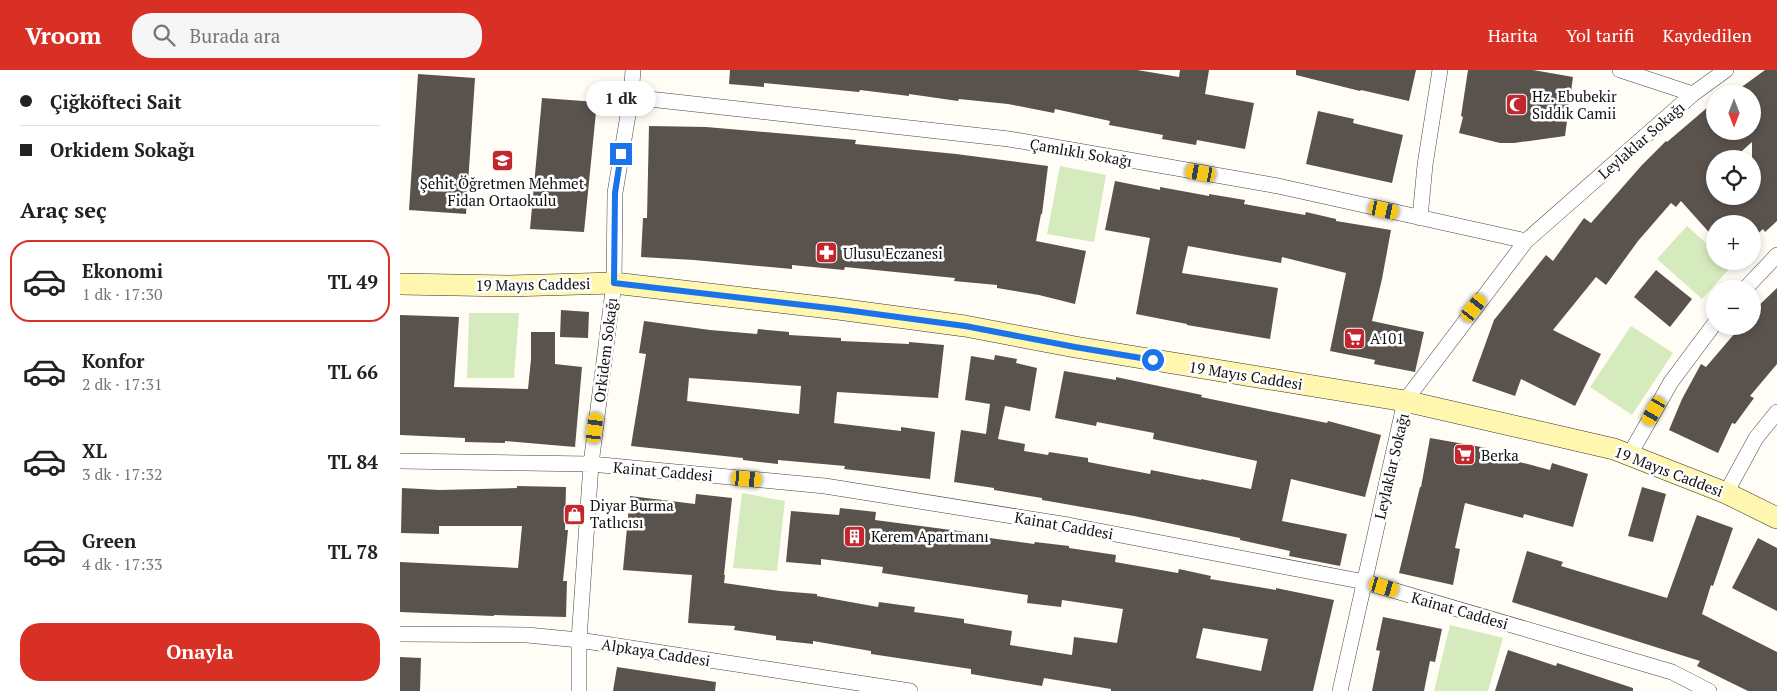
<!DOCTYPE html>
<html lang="tr">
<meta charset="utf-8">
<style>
:root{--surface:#fff;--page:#f6f6f6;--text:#222;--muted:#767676;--line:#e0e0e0;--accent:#d93025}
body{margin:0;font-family:"PT Serif",serif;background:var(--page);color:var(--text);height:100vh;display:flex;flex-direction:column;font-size:19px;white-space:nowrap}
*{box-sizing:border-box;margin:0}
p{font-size:16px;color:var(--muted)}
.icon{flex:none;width:28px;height:28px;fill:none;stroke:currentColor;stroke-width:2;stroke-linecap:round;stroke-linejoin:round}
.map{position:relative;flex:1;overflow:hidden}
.sheet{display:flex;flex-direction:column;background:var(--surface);width:400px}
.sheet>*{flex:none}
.banner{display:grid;align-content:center;height:110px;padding:0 20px;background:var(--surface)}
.needle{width:32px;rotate:180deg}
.controls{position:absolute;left:1306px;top:15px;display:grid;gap:10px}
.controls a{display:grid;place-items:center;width:55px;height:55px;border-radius:50%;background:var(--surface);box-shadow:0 2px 8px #0003;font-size:25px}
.end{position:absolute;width:22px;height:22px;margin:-11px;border:6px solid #1a73e8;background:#fff;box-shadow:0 0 0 2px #fff}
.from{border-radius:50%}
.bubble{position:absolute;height:35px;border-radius:18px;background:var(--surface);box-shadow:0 2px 8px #0003;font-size:16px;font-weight:700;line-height:35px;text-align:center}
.car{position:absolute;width:15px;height:30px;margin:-15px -8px;border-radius:6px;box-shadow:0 0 4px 1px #0007;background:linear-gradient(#f5c518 24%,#345 0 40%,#f5c518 0 76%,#345 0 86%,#f5c518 0)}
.banner b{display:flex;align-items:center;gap:18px;height:48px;font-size:19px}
.banner b+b{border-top:1px solid var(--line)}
.banner i{width:12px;height:12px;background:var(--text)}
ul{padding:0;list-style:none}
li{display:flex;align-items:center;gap:15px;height:82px;margin:0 10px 8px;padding:0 10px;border:2px solid transparent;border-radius:20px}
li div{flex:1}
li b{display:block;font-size:19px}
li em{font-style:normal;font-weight:700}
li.selected{border-color:var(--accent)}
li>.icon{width:45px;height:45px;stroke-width:1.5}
h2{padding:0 20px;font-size:22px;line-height:60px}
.action{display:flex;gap:10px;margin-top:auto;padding:10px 20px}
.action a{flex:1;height:58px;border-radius:20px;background:var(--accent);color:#fff;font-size:20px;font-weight:700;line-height:58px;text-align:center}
header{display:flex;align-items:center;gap:30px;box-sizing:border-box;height:70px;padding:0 25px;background:var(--accent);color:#fff}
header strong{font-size:24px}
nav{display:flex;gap:28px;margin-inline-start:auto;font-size:18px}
.search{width:350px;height:45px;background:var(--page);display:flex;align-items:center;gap:12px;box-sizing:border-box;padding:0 18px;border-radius:20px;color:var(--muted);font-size:19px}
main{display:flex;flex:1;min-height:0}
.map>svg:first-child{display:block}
.green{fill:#d5ebbd}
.building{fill:#5a524d;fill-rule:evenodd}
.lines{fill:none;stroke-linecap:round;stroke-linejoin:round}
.street-casing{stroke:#444;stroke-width:16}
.secondary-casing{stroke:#333;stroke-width:22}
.street{stroke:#fff;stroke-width:15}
.secondary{stroke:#fff6b0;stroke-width:21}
.route{stroke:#1a73e8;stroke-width:6}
.labels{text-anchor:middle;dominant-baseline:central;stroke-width:5;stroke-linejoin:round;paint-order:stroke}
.poi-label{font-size:15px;fill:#111;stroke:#fff;text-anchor:start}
.street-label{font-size:15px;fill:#111;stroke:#fff}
</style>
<header>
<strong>Vroom</strong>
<div class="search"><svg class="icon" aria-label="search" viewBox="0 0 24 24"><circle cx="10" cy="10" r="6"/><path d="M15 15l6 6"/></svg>Burada ara</div>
<nav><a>Harita</a><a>Yol tarifi</a><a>Kaydedilen</a></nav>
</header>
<main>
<section class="sheet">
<div class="banner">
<b><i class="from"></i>Çiğköfteci Sait</b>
<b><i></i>Orkidem Sokağı</b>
</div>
<h2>Araç seç</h2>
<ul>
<li class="selected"><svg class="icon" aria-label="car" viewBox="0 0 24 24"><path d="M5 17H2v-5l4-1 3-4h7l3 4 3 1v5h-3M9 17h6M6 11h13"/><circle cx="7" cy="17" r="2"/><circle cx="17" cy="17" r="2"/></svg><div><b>Ekonomi</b><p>1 dk · 17:30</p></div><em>TL 49</em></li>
<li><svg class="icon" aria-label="car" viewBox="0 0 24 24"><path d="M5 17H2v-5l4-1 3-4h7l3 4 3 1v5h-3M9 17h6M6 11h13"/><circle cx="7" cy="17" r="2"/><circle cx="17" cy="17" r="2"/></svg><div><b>Konfor</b><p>2 dk · 17:31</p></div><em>TL 66</em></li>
<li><svg class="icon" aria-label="car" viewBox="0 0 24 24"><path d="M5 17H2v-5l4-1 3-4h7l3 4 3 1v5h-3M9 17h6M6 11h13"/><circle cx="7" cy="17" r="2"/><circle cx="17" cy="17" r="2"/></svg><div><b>XL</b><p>3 dk · 17:32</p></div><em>TL 84</em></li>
<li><svg class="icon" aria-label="car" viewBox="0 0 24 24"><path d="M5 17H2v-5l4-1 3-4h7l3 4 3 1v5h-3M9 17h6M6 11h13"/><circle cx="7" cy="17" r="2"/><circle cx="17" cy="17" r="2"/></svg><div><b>Green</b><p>4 dk · 17:33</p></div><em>TL 78</em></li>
</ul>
<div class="action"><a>Onayla</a></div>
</section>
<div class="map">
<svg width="1377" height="621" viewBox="0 0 1377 621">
<rect width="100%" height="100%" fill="#fffdf5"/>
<path class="green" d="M660 96 706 105 694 172 647 164Z
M1287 156 1315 181V191H1326L1332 196 1302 229 1257 189Z
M69 243H119L114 308H67Z
M1231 256 1273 283 1232 345 1190 317Z
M342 423 385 431 377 501 333 498Z
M1050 555 1103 568 1088 621H1034Z"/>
<path class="building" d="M330 0H737L779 7 780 0H809L805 24 854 33 845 79 797 70 796 75 762 69 763 65 709 55 710 51 655 39 654 43 608 34 559 29 558 31 509 24V26L460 20 459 22 364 13V17L329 14Z
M896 0H1016L1009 31 961 20 960 21 896 5Z
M1068 0H1133L1173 7 1165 66 1114 73H1100L1059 63 1063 47 1061 46Z
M1365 0H1377V151L1365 162 1363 159 1352 169V154H1315V169L1281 131 1276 137 1271 133 1238 171 1206 215 1196 207 1153 260 1201 284 1175 336 1121 309 1115 326 1072 311 1094 250 1146 185 1153 191 1184 148 1191 153 1242 95 1266 71 1267 72 1308 37 1315 45V61H1352V24H1332ZM1352 72V126H1315V89H1333Z
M18 4 75 8 66 144 9 140Z
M142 28 197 32 184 162 130 159Z
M918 41 954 49 953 53 1003 65 992 113 906 94Z
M249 56 306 57 456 70 455 74 556 84 648 96 642 144H641L636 171 686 181 675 234 639 225 597 218V215L554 211 555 208 445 197 444 200 392 195V199L294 190 241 187 243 148H247Z
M715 111 760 120V117L809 126V124L845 130 844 134 905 145 906 142 936 149V151L991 160 982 209 972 251 1024 262 1015 302 974 294 975 290 930 281 946 203 882 187 881 193 788 176 782 203 878 218 870 269 787 255V254L736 244 750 168 705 160Z
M1256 200 1292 229 1270 257 1234 227Z
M1377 218V294L1350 326 1354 328 1335 354 1332 353 1318 383 1269 360 1282 329 1301 294 1306 297 1341 256H1352V242Z
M161 240 189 242 188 268 160 267Z
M0 245 59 247 54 317 128 319 131 289V262H155V294L182 297 175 377 105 371V373L65 372V368L0 365Z
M244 251 310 260 357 264 358 259 389 262V265L441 268V271L509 274V272L544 275 538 328 437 322 434 353 501 361V357L535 362 530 409 444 399 445 396 378 390V394L343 390V388L231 376 246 284 239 283ZM289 308 401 316 399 344 287 331Z
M595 285 617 289 616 293 637 298 630 341 605 336 598 369 625 374 624 381 648 385 649 382 688 388V392L750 404 751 400 801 410V409L851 419 857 391 753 369 754 363 697 352 696 356 655 348 664 301 716 310V307L754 315 802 325 801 327 927 353 928 351 981 365 965 427 891 409 882 451 947 464 940 496 889 486 890 481 840 470V468L734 446 642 430V428L594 420V418L554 412 561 360 586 364 590 334 565 330 571 286 594 290Z
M1030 368 1087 378 1086 383 1150 400 1152 393 1188 404 1173 457 1124 444 1123 448 1065 433 1055 478 1060 479 1053 515 999 503 1020 417H1021Z
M117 416 166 417 165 460H168L163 511H167L166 547 94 545V546L0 542V492L118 498 122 456H39V464L1 463 2 418 40 420 117 418Z
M1242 417 1266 424 1253 472 1228 466Z
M296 424 332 428 324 505H325L324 513 380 521 417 524V526L478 537 479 532 515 537 514 542 564 549V553L612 561 610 575 672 585 674 567 717 573 723 539 662 530 661 537 627 533 628 525 482 503 483 497 421 489V495L386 492 391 441 439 445 440 438 476 442 475 450 574 463V466L634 474 635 472 669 476V478L716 485 715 492 778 503 779 499 811 506 810 509 876 520V518L934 530 913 621H711V619L644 608 642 616 571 604V599L471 584V581L413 571V574L376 570V566L334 560 335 556 288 553 292 505 223 500 230 426 295 434ZM803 558 868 569 861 601 796 588Z
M1297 445 1333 458 1313 516 1311 515 1302 544 1377 582V621H1348L1297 596 1300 591 1112 532 1127 481 1163 492 1161 496 1267 528Z
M1358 468 1377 478V541L1332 518Z
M983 547 1042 559 1035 592 1030 591 1024 621H972L980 581 976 580Z
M1108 580 1156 596 1157 593 1233 618V621H1095Z
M0 587 21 588 20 621H0Z
M217 597 316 612 315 621H213Z"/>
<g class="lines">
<defs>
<path id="street" d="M1220 0 1293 24
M231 27 609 69 878 116 1126 171
M1020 148 1025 95 1040 0
M1345 219 1377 185
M1230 384 1271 312 1315 253
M0 391 191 394 425 416 668 455 965 512 1272 602 1309 621
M1326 423 1356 368 1377 342
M0 564 127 565 179 570 510 621
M179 621V570L191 394 214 213 215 123 231 27 233 0
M940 621 1005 331 1126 171 1293 24 1326 0"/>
<path id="secondary" d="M0 214 109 216 214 213 438 239 565 256 675 277 1005 331 1214 379 1326 423 1377 448"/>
</defs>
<use href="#street" class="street-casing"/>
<use href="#secondary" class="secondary-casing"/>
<use href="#street" class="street"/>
<use href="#secondary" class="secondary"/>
</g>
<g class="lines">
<path class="route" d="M221 84 215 123 214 213 438 239 565 256 675 277 753 290"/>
</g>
<defs>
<symbol id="mosque-square" viewBox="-11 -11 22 22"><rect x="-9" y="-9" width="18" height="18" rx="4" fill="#c4262e" stroke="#fff"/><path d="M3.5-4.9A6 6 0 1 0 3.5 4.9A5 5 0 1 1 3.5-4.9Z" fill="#fff"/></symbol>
<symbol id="school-square" viewBox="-11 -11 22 22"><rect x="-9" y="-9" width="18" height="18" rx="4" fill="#c4262e" stroke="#fff"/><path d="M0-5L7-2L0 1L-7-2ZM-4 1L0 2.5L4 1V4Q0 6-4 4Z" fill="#fff"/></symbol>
<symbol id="pharmacy-square" viewBox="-11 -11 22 22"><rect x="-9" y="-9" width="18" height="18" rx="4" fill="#c4262e" stroke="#fff"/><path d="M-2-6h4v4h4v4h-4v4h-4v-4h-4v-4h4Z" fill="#fff"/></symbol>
<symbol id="supermarket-square" viewBox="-11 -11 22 22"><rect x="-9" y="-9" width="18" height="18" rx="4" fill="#c4262e" stroke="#fff"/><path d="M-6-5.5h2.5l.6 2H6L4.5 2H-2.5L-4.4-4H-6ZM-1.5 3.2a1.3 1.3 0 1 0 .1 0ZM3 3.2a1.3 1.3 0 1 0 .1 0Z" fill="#fff"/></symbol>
<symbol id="shop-square" viewBox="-11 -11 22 22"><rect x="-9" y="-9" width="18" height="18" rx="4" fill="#c4262e" stroke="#fff"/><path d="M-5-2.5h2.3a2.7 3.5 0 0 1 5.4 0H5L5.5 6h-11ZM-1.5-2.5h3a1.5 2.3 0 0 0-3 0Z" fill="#fff"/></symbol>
<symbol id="building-square" viewBox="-11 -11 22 22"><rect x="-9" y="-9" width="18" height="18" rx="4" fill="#c4262e" stroke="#fff"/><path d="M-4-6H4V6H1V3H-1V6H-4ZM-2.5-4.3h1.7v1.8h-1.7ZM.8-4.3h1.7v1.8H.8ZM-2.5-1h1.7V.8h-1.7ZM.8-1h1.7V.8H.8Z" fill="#fff"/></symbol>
</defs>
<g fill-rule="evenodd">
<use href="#mosque-square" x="1104" y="22" width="25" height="25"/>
<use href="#school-square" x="90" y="78" width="25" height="25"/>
<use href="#pharmacy-square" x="414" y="170" width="25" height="25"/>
<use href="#supermarket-square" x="942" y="256" width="25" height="25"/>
<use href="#supermarket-square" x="1052" y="372" width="25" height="25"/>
<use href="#shop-square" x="162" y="432" width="25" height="25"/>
<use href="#building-square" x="442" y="454" width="25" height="25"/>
</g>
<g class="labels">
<g class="poi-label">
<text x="1132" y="26">Hz. Ebubekir<tspan x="1132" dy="17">Sıddık Camii</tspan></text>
<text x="102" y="113" text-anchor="middle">Şehit Öğretmen Mehmet<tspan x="102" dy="17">Fidan Ortaokulu</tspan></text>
<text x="443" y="183">Ulusu Eczanesi</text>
<text x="970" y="268">A101</text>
<text x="1081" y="385">Berka</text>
<text x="190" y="435">Diyar Burma<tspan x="190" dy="17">Tatlıcısı</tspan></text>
<text x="471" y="466">Kerem Apartmanı</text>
</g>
<g class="street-label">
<text transform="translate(1241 70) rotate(-41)">Leylaklar Sokağı</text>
<text transform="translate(681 82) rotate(10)">Çamlıklı Sokağı</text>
<text transform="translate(133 214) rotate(-1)">19 Mayıs Caddesi</text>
<text transform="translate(205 280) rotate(-83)">Orkidem Sokağı</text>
<text transform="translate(846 305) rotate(9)">19 Mayıs Caddesi</text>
<text transform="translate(991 396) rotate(-77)">Leylaklar Sokağı</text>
<text transform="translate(263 401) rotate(5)">Kainat Caddesi</text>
<text transform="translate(1269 401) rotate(21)">19 Mayıs Caddesi</text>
<text transform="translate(664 455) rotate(10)">Kainat Caddesi</text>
<text transform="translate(1060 540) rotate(16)">Kainat Caddesi</text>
<text transform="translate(256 582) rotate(9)">Alpkaya Caddesi</text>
</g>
</g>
</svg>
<div class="controls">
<a><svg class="needle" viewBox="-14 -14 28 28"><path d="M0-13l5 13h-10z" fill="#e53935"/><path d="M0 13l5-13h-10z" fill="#767676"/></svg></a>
<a><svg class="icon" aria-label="locate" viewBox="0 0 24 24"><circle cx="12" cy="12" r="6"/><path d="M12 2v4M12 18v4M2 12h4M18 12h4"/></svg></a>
<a>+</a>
<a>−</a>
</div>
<i class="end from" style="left:753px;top:290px"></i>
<i class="end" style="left:221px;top:84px"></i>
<div class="bubble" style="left:186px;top:11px;width:70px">1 dk</div>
<i class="car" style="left:801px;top:103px;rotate:280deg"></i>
<i class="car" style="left:984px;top:140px;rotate:102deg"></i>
<i class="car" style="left:1074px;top:238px;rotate:38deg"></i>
<i class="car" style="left:1254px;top:341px;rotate:210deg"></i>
<i class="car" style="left:195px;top:358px;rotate:7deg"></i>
<i class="car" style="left:347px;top:409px;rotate:95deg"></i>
<i class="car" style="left:984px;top:517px;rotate:106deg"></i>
</div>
</main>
